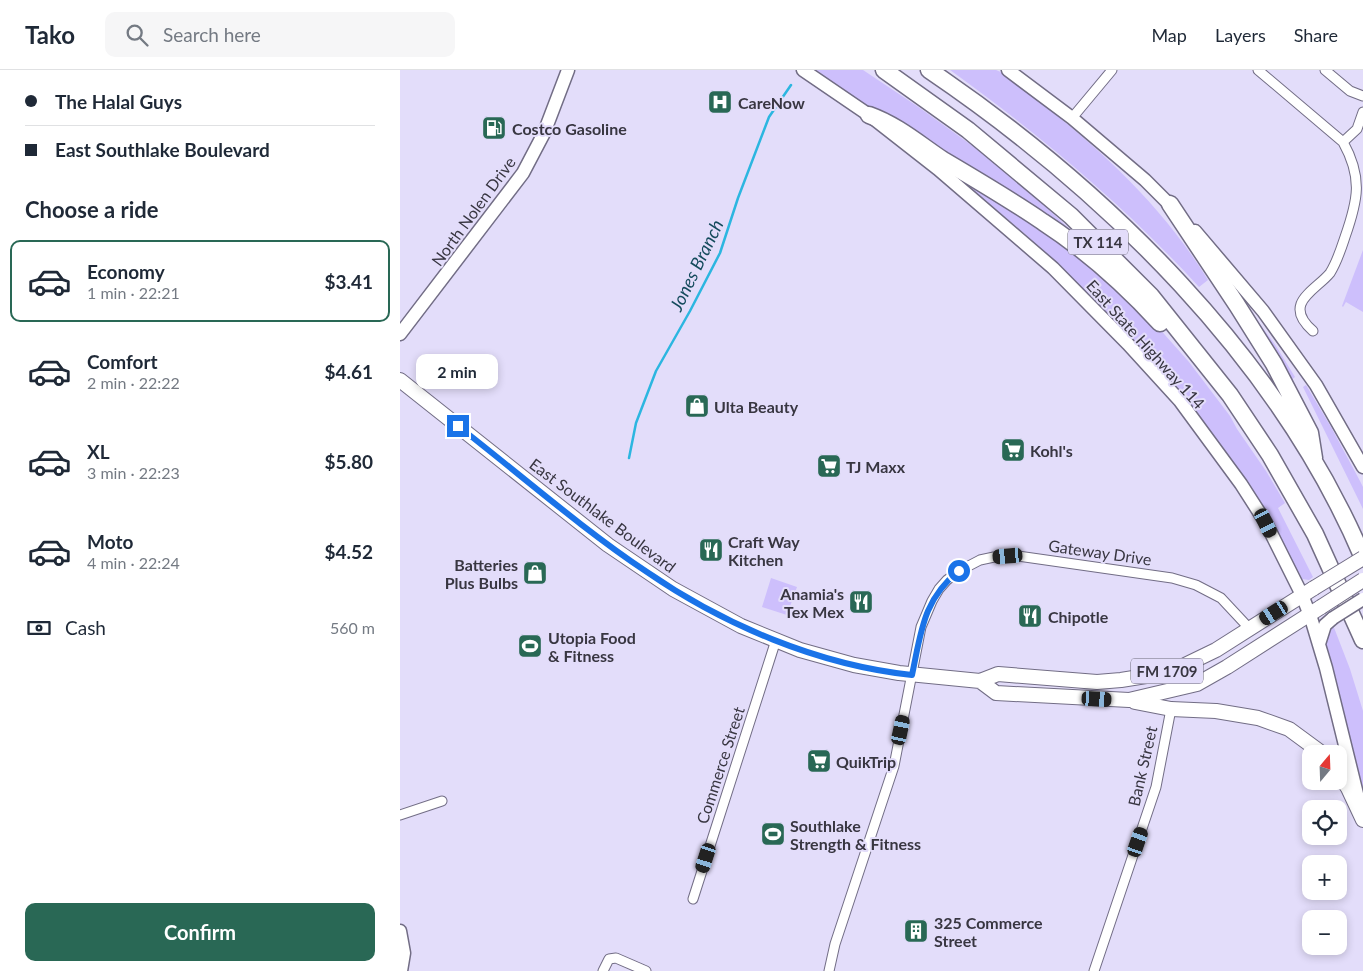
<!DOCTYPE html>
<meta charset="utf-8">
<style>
:root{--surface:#fff;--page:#f6f6f7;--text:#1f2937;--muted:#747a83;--line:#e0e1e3;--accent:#296855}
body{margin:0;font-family:Lato,sans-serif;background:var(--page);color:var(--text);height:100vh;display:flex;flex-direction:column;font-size:19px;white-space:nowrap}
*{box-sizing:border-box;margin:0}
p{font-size:16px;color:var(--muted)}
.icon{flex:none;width:28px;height:28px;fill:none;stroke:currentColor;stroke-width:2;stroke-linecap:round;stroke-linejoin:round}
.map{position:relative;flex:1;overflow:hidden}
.sheet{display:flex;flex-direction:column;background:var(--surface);width:400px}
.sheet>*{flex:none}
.hud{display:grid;align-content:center;height:110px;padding:0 25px;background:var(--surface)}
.needle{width:32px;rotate:19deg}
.controls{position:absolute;left:902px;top:675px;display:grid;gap:10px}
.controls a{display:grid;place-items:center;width:45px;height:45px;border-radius:10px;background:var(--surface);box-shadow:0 2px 8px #0003;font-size:25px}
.end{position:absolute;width:22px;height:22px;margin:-11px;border:6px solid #1a73e8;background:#fff;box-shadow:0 0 0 2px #fff}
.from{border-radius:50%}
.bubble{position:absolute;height:35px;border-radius:10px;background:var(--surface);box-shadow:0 2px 8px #0003;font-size:16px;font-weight:700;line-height:35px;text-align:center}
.car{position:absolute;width:15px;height:30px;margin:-15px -8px;border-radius:6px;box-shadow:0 0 4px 1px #0007;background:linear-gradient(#222 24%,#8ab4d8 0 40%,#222 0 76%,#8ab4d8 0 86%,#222 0)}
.hud b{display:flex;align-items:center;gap:18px;height:48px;font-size:19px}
.hud b+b{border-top:1px solid var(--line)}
.hud i{width:12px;height:12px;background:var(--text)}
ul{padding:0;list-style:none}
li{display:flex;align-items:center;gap:15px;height:82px;margin:0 10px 8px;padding:0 15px;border:2px solid transparent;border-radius:10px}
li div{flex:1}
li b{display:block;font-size:19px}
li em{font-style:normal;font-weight:700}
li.active{border-color:var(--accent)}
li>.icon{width:45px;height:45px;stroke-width:1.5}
h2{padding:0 25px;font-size:22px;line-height:60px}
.pay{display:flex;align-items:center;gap:12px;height:55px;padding:0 25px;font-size:19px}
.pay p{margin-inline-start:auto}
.button{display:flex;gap:10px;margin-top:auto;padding:10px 25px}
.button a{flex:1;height:58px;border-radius:10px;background:var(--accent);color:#fff;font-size:20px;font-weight:700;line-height:58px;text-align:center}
header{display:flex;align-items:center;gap:30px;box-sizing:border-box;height:70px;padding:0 25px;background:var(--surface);border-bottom:1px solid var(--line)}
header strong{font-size:24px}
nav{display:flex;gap:28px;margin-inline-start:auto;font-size:18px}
.search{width:350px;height:45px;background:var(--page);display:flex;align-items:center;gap:12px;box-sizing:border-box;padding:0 18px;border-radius:10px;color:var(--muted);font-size:19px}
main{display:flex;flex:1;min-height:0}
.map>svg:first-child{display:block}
.green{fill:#cdbffc}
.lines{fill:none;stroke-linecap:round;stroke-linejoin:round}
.stream{stroke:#2cb6e0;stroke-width:2.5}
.street-casing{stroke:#726d85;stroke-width:11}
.secondary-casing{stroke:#726d85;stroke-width:15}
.primary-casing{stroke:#726d85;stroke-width:16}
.highway-casing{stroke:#726d85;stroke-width:19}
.street{stroke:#fff;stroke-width:9}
.secondary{stroke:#fff;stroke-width:12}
.primary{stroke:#fff;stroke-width:14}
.highway{stroke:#fff;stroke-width:16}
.secondary-bridge-casing{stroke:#726d85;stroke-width:15;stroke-linecap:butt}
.primary-bridge-casing{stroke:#726d85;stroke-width:16;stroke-linecap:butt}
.secondary-bridge{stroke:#fff;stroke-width:12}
.primary-bridge{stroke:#fff;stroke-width:14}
.route{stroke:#1a73e8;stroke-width:6}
.labels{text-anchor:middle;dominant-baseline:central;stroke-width:4;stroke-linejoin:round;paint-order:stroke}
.shield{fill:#e3ddfa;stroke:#6b6878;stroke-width:1}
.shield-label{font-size:15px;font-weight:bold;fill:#383641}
.poi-label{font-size:16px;font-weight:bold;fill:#383641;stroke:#e3ddfa;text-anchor:start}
.street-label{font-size:16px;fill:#383641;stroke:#e3ddfa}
.water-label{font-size:18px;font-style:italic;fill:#154b5d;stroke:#e3ddfa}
</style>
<header>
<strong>Tako</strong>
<div class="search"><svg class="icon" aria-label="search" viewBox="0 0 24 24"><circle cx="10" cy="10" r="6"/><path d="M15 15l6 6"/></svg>Search here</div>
<nav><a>Map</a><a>Layers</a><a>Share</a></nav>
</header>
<main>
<section class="sheet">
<div class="hud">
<b><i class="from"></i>The Halal Guys</b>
<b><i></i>East Southlake Boulevard</b>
</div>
<h2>Choose a ride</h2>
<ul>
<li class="active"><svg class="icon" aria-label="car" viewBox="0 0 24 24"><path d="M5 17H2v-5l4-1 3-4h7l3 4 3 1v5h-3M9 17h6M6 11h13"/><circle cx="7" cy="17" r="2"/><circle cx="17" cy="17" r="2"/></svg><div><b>Economy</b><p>1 min · 22:21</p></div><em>$3.41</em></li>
<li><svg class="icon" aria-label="car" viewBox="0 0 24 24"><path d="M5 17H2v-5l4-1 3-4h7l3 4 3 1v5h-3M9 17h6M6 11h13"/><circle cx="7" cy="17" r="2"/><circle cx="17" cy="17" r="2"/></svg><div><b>Comfort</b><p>2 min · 22:22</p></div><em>$4.61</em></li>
<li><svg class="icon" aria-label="car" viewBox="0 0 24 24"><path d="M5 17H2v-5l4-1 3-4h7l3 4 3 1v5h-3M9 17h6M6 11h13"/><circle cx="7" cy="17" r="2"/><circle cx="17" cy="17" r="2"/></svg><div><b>XL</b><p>3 min · 22:23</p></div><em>$5.80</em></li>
<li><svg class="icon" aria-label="car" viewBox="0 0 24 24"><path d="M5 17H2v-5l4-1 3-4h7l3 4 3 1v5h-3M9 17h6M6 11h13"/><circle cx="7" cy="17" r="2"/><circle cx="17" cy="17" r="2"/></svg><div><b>Moto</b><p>4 min · 22:24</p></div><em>$4.52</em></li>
</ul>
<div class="pay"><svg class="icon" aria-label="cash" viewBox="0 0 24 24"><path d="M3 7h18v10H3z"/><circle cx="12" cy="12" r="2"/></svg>Cash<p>560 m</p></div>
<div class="button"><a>Confirm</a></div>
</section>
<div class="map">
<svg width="963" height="901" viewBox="0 0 963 901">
<rect width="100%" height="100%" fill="#e3ddfa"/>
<path class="green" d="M413 0H463L517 36 574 77 647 138 702 189Z
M550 0C563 0 585 0 596 0 604 2 628 23 636 29 703 81 763 137 808 210L799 217C724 135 640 65 550 0Z
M556 106 655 166 757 256 789 292 830 346 837 359 866 401 885 433 878 438 913 507 909 510 902 509 879 467 707 244 625 164Z
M963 180V242L946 232 943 237 942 236Z
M845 234 876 276 895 307 890 311Z
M906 315 931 357 960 411 963 417V439L903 317Z
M371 508 397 517 387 545 362 537Z
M933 555 950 599 963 641V721L927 588C925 576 923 563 933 555Z"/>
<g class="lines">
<path class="stream" d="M229 388 236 353 256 301 290 241 320 183 338 128 369 47 391 15"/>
<defs>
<path id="street" d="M858 0 943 72C963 108 958 130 945 167 941 179 937 192 930 203 922 213 905 223 901 234 897 245 905 254 913 261
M925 0 950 21 963 26
M672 48 712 0
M943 72 957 59 963 42
M0 745 42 731
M293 829 376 570
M203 901 209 889 216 888 246 901
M429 901 435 874 494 696 521 557 532 531 539 519 547 510 559 501 580 490 594 487 618 486 772 508 796 515 821 528 849 558
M694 901 756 717 771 639"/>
<path id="secondary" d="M403 0 469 45 538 99 653 198 728 274 780 331 841 414 866 453 902 525 911 548 926 598 959 732
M608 0 672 48 745 110 776 141
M795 161 863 241 916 315 963 397
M0 264 123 103 144 63 168 0
M919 574 925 555 933 548
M0 861 4 883 1 901"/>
<path id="primary" d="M0 310 208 475 273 519 341 556 400 580 454 595 499 603 580 611 598 604 697 612 721 610 746 606 765 602 785 595 816 580 914 518
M580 611 596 623 729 630 797 614 827 597 921 537
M735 632 771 639 816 641 858 648 889 659 923 684
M939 705 948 718 963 750"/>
<path id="highway" d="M484 0 568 60 671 146 751 226 830 325 870 385 915 464 963 570
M529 0C706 120 879 289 963 488
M469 45C497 55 519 74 543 90 577 110 611 130 643 152 686 180 726 216 760 253
M770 134 837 235 874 294 910 363 914 388"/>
</defs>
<use href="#street" class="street-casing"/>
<use href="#secondary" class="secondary-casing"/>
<use href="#primary" class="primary-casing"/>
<use href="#highway" class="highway-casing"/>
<use href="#street" class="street"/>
<use href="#secondary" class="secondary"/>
<use href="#primary" class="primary"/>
<use href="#highway" class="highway"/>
<defs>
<path id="secondary-bridge" d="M933 548 963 529"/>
<path id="primary-bridge" d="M914 518 963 488
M921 537 963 510"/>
</defs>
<use href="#secondary-bridge" class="secondary-bridge-casing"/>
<use href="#primary-bridge" class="primary-bridge-casing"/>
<use href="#secondary-bridge" class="secondary-bridge"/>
<use href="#primary-bridge" class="primary-bridge"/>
</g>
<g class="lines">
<path class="route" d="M58 356C121 405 181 458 247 502 324 555 418 595 512 605 521 563 523 529 559 501"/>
</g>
<defs>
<symbol id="hospital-square" viewBox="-11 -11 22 22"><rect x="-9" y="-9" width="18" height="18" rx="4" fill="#296855" stroke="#e3ddfa"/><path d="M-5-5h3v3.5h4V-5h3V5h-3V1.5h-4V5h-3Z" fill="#fff"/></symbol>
<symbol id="fuel-square" viewBox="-11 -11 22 22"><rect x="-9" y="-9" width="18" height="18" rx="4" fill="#296855" stroke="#e3ddfa"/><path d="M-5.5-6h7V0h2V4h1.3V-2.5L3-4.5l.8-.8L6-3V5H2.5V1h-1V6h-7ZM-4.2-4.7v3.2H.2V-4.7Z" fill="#fff"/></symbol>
<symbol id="shop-square" viewBox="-11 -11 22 22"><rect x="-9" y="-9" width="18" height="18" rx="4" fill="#296855" stroke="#e3ddfa"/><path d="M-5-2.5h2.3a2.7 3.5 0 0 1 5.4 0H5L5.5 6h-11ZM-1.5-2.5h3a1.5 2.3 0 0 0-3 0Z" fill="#fff"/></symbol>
<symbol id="supermarket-square" viewBox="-11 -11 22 22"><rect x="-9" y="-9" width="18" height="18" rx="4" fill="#296855" stroke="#e3ddfa"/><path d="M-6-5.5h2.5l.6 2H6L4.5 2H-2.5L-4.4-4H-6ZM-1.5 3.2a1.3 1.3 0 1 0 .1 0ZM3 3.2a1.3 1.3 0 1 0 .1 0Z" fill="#fff"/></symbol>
<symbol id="restaurant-square" viewBox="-11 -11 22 22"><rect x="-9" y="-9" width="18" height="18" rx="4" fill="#296855" stroke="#e3ddfa"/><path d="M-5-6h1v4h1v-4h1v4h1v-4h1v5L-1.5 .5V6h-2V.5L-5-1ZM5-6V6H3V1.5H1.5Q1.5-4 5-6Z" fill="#fff"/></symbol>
<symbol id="stadium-square" viewBox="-11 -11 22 22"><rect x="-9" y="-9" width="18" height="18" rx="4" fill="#296855" stroke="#e3ddfa"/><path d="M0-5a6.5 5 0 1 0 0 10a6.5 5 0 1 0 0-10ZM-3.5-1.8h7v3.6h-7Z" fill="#fff"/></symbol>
<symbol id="building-square" viewBox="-11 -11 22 22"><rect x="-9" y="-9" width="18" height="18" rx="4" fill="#296855" stroke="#e3ddfa"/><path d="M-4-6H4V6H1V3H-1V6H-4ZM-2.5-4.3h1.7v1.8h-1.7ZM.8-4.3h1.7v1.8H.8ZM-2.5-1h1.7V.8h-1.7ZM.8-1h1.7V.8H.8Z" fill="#fff"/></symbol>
</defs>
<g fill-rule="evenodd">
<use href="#hospital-square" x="306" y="18" width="28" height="28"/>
<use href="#fuel-square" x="80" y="44" width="28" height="28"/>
<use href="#shop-square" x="283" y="322" width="28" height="28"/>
<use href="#supermarket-square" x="599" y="366" width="28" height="28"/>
<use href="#supermarket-square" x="415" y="382" width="28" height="28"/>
<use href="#restaurant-square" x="297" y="466" width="28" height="28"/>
<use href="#shop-square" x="121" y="489" width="28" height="28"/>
<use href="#restaurant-square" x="447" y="518" width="28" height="28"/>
<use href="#restaurant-square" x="616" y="532" width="28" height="28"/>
<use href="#stadium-square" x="116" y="562" width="28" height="28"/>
<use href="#supermarket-square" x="405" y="677" width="28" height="28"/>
<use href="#stadium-square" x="359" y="750" width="28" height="28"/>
<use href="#building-square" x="502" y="847" width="28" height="28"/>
</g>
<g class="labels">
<g class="shield">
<rect x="668" y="159.5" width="60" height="25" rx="4"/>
<rect x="731" y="588.5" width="72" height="25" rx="4"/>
</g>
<g class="shield-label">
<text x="698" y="172">TX 114</text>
<text x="767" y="601">FM 1709</text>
</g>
<g class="poi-label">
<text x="338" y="32">CareNow</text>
<text x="112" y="58">Costco Gasoline</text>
<text x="314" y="336">Ulta Beauty</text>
<text x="630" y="380">Kohl's</text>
<text x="446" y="396">TJ Maxx</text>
<text x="328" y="471">Craft Way<tspan x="328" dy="18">Kitchen</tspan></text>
<text x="118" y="494" text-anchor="end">Batteries<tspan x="118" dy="18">Plus Bulbs</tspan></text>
<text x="444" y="523" text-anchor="end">Anamia's<tspan x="444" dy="18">Tex Mex</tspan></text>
<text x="648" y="546">Chipotle</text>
<text x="148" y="567">Utopia Food<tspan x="148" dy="18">&amp; Fitness</tspan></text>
<text x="436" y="691">QuikTrip</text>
<text x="390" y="755">Southlake<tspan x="390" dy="18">Strength &amp; Fitness</tspan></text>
<text x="534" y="852">325 Commerce<tspan x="534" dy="18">Street</tspan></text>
</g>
<g class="street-label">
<text transform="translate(73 141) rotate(-54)">North Nolen Drive</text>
<text transform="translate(746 274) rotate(48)">East State Highway 114</text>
<text transform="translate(203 445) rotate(37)">East Southlake Boulevard</text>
<text transform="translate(700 482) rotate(8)">Gateway Drive</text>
<text transform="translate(320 695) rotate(-72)">Commerce Street</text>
<text transform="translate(742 696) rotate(-77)">Bank Street</text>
</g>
<g class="water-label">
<text transform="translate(296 195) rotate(-64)">Jones Branch</text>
</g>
</g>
</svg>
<div class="controls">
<a><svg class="needle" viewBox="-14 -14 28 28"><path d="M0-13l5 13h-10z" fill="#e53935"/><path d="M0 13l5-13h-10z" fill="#747a83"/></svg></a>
<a><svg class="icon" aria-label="locate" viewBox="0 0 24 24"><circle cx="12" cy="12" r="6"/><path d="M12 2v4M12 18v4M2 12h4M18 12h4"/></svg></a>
<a>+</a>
<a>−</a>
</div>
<i class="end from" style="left:559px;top:501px"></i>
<i class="end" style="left:58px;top:356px"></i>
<div class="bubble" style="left:16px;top:284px;width:82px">2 min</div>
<i class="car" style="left:866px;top:453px;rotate:154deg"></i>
<i class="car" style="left:608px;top:486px;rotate:265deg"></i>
<i class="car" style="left:874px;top:543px;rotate:238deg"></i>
<i class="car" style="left:697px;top:629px;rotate:93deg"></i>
<i class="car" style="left:501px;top:660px;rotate:12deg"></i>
<i class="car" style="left:738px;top:772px;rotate:19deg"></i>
<i class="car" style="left:306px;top:788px;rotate:198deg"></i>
</div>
</main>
